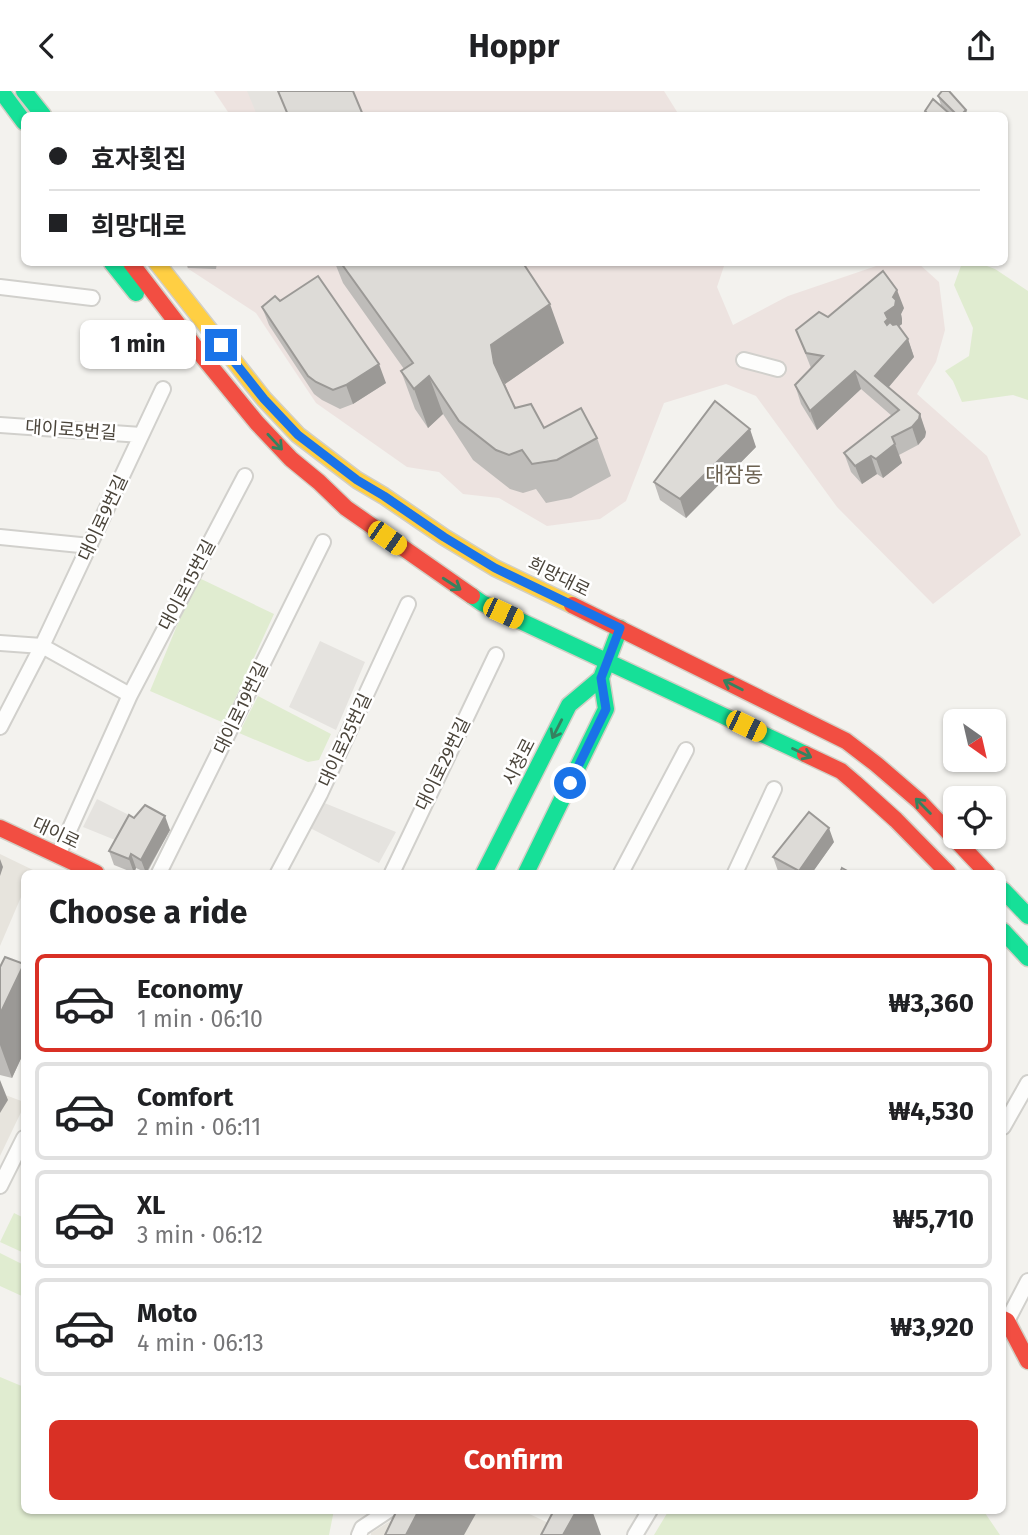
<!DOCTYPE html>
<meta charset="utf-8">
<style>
:root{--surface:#fff;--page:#f6f6f6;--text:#202124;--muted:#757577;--line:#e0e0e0;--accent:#d93025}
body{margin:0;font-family:"Fira Sans","Noto Sans KR",sans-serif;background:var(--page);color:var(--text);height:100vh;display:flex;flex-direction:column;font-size:26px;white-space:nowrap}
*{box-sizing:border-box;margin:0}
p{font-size:23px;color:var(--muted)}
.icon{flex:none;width:38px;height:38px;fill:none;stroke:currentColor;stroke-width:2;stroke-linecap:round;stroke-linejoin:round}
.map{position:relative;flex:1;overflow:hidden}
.details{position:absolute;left:21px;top:779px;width:985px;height:644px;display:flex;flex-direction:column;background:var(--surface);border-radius:10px;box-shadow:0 2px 5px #0004}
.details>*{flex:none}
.hud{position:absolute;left:21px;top:21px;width:987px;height:154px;border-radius:10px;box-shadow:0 2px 5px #0004;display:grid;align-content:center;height:154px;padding:0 28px;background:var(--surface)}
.needle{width:46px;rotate:146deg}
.buttons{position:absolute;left:943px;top:618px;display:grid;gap:14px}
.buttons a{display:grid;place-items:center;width:63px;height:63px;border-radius:10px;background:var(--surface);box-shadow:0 2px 5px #0004;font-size:35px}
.end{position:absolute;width:32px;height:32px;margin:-16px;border:9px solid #1a73e8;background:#fff;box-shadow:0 0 0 4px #fff}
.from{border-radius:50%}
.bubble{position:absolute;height:49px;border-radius:10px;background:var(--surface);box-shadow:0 2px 5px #0004;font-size:23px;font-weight:700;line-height:49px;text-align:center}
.car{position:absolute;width:21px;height:42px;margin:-21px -10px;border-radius:9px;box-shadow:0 0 5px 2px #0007;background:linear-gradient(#f5c518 24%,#345 0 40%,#f5c518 0 76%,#345 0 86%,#f5c518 0)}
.hud b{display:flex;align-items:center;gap:24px;height:66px;font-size:26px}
.hud b+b{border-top:2px solid var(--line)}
.hud i{width:18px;height:18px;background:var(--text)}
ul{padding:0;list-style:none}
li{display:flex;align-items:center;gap:21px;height:98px;margin:0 14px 10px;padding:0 14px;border:4px solid var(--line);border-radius:10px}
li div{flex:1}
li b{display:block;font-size:26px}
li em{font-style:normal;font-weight:700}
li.on{border-color:var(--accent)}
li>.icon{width:63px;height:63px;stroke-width:1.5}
h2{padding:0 28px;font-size:32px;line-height:84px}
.action{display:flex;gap:14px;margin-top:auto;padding:14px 28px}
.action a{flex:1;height:80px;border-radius:10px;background:var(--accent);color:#fff;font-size:28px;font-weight:700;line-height:80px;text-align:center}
header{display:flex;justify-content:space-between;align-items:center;height:91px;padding:0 28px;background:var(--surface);font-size:32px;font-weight:700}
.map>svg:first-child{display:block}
.residential{fill:#e7e4dd}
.medical{fill:#ede3e0}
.green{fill:#e0ecd0}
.parking{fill:#e5e3df}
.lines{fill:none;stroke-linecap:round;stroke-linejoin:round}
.street-casing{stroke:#d1d0cc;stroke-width:18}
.fast-casing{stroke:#d2cfc5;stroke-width:19}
.slow-casing{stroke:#d2cfc5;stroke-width:19}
.jam-casing{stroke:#d2cfc5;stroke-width:19}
.street{stroke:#fdfdfc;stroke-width:14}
.fast{stroke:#16e098;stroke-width:16}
.slow{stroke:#ffcf43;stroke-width:16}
.jam{stroke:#f24e42;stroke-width:16}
.wall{fill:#bebcb9}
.shaded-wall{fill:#9b9996}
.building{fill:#dddbd7;stroke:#9b9996;stroke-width:2}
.oneway{stroke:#358260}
.route{stroke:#1a73e8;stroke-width:9}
.labels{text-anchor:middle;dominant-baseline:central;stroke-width:5;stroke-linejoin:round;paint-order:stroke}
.street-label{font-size:18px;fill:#4a443a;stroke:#fff}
.quarter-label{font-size:21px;fill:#6c6252;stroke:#fff}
</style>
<header><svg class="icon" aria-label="back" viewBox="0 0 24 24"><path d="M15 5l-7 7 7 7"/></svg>Hoppr<svg class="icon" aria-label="share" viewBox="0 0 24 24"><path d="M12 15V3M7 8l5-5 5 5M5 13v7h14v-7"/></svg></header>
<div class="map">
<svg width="1028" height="1444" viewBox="0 0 1028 1444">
<rect width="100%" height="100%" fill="#f3f2ee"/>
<path class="residential" d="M0 763 33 779 32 782H24V799L0 855Z
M0 1002 24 1011V1015L0 1065Z
M408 1419H521L574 1444H371V1442Z"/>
<path class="medical" d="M214 0H664L679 24H230Z
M188 172H725L717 196 733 234 788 205 885 172H918L939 191 945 239 936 271 917 303 987 365 1021 444 933 513 837 416 756 305 726 293 664 312 626 410 600 428 547 435 499 407 463 403 439 381 407 376 316 312 256 222 187 177Z"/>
<path class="green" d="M962 172H979L995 178 1028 200V309L1013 304 962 311 953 290 945 280 969 265 973 237 954 194Z
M197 486 274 523 224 632 150 600Z
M258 605 331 643 319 669 308 671 239 642Z
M14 1122 24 1127V1162L0 1151Z
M0 1162 24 1174V1206L0 1195Z
M0 1286 24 1296V1419H334L329 1444H0Z
M669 1419H983L1000 1444H654Z"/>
<path class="parking" d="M247 0H277L287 24H257Z
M320 550 365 571 336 639 289 616Z
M97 708 133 726 120 751 83 736Z
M322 711 396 741 379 772 310 737Z"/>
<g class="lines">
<defs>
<path id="street" d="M0 196 92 207
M744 269 778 278
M0 334 141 344
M0 446 90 455
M0 552 42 555 130 604
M0 636 42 555 163 298
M58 764 130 604 245 385
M159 782 323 451
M278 782 320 703 408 513
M392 782 496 564
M621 782 686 659
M735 782 774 698
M1003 1036 1028 992
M0 1095 24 1047
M1007 1230 1028 1190
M359 1444 362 1437 389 1419
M635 1444 650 1419"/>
<path id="fast" d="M1 0 24 31
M24 0 43 24
M112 172 136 202
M472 505 482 512 805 663
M484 782 569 614 601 587
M526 782 606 618 601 587 620 537
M1003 799 1028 825
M1003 840 1028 867"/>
<path id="slow" d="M157 172 264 308 298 344 357 389 384 405 444 446 495 477 572 514"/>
<path id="jam" d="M131 172 203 266 257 332 291 368 319 391 346 417 472 505
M572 514 846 650 876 673 919 710 987 782
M805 663 841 680 855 692 896 729 948 782
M0 737 96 782
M1003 1228 1007 1230 1028 1270"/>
</defs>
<use href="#street" class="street-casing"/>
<use href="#fast" class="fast-casing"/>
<use href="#slow" class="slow-casing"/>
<use href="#jam" class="jam-casing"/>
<use href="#street" class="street"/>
<use href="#fast" class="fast"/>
<use href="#slow" class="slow"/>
<use href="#jam" class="jam"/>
</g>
<path class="wall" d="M938 5 968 24H926L925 20 942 17Z
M186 172H217L216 178 188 177Z
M335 172H523L564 252 505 293 515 317 544 337 597 347 611 385 571 407 546 412 536 398 523 402 510 398 473 369 443 323 428 337 415 318 401 280 404 278 343 192Z
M280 210 386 292 353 313 340 318 322 309 314 303 269 234 262 216Z
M904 217 901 223 902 228V233L898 236 908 248 914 266 888 297 926 341 925 346 918 354 899 364 902 372 883 387 877 383 862 393 851 381 844 362 892 325 861 298 817 339 801 313 795 294 811 277 796 239 828 226Z
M756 356 686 427 660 409 654 391Z
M134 727 170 739 147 782 136 777 134 782 114 774 109 760Z
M834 751 812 782H781L778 780 773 766Z
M24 872V961L12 987 0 984V876Z"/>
<path class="shaded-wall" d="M966 19 968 24H961Z
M897 199 904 217 901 223 902 228V233L892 240 885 231V222Z
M550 213 564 252 505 293 494 272 491 254Z
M908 248 914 266 882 304 875 285Z
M379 273 386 292 353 313 346 294Z
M855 280 861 298 817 339 810 320Z
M429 285 443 323 428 337 414 298Z
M920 323 926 341 925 346 918 354 912 336Z
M750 338 756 356 686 427 680 408Z
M895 353 902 372 883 387 876 368Z
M871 365 877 383 862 393 855 375Z
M165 725 170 739 146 782 141 769Z
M829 737 834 751 812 782H800L799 780Z
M131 763 136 777 134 782 129 768Z
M0 768 3 776 0 785Z
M24 873V961L12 987 0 954V923Z
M0 989 8 1009 0 1022Z
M419 1419H478L464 1444H406Z
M577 1419H592L601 1444H563Z"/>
<path class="building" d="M278 0H353L363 24H288Z
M942 0H949L966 19 961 24H957L938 5Z
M933 8 951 24H929L925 20Z
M341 172H523L550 213 491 254 494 272 515 317 531 313 544 337 581 317 597 347 557 369 532 373 522 359 509 364 496 359 459 330 429 285 414 298 401 280 413 272Z
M883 180 897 199 893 206 896 209 895 215 885 222 888 228 885 231 887 234 890 231 893 234 897 233 908 248 875 285 920 323 919 328 912 336 892 346 895 353 876 368 871 365 855 375 844 362 899 319 855 280 810 320 795 294 823 265 806 262 796 239 819 221 828 226Z
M318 185 379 273 346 294 333 299 316 291 308 285 262 216 275 205 280 210Z
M715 310 750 338 680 408 654 391Z
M145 714 165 725 141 769 131 763 129 768 109 760 129 724 134 727Z
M809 721 829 737 799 780 773 766Z
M842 777 851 782H840Z
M5 866 24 873 0 923V876Z
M397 1419H419L406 1444H385Z
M554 1419H577L563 1444H541Z"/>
<defs><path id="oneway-shaft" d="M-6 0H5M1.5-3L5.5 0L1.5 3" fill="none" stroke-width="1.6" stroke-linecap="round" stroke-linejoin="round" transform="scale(1.75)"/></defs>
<g class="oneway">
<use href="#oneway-shaft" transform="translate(275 351) rotate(47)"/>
<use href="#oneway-shaft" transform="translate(452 493) rotate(33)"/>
<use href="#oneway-shaft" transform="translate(733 594) rotate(-153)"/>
<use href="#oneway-shaft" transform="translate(557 638) rotate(117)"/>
<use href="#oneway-shaft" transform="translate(802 662) rotate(25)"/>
<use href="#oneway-shaft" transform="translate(923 715) rotate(-135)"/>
</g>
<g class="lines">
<path class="route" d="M221 254 264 308 298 344 357 389 384 405 444 446 495 477 620 537 601 587 606 618 570 692"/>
</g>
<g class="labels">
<g class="street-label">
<text transform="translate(71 339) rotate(4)">대이로5번길</text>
<text transform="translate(103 427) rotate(-65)">대이로9번길</text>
<text transform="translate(559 486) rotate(26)">희망대로</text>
<text transform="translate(187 494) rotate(-62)">대이로15번길</text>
<text transform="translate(241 617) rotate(-64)">대이로19번길</text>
<text transform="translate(345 649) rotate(-65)">대이로25번길</text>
<text transform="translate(519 671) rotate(-63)">시청로</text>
<text transform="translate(443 673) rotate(-64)">대이로29번길</text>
<text transform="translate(56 742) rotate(25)">대이로</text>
</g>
<g class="quarter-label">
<text x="734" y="384">대잠동</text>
</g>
</g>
</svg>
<div class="buttons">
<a><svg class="needle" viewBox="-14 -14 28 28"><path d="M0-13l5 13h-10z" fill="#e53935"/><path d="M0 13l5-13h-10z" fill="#757577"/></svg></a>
<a><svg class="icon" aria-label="locate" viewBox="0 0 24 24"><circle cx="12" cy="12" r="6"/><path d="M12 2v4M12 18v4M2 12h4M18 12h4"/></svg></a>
</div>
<i class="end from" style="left:570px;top:692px"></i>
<i class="end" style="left:221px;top:254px"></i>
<div class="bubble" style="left:80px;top:229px;width:116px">1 min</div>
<i class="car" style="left:387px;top:447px;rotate:125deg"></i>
<i class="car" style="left:503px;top:522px;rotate:115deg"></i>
<i class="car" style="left:746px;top:635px;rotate:116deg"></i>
<div class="hud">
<b><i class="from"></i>효자횟집</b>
<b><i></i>희망대로</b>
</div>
<section class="details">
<h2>Choose a ride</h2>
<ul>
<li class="on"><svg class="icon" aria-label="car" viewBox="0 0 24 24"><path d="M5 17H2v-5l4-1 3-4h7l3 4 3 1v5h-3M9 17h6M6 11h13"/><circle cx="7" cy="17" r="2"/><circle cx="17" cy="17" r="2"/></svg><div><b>Economy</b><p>1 min · 06:10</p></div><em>₩3,360</em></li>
<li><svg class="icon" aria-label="car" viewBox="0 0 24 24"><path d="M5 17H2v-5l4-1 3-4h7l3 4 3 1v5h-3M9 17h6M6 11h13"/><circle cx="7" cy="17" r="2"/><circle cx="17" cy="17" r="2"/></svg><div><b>Comfort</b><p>2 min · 06:11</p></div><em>₩4,530</em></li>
<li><svg class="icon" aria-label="car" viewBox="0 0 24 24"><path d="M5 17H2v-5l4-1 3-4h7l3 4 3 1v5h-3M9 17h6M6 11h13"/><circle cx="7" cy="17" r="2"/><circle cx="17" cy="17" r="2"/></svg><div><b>XL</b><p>3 min · 06:12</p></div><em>₩5,710</em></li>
<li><svg class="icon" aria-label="car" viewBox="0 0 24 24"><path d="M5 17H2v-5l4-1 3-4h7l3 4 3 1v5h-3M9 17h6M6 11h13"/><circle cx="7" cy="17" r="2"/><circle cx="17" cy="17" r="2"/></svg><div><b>Moto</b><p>4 min · 06:13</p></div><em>₩3,920</em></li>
</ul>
<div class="action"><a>Confirm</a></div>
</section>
</div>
